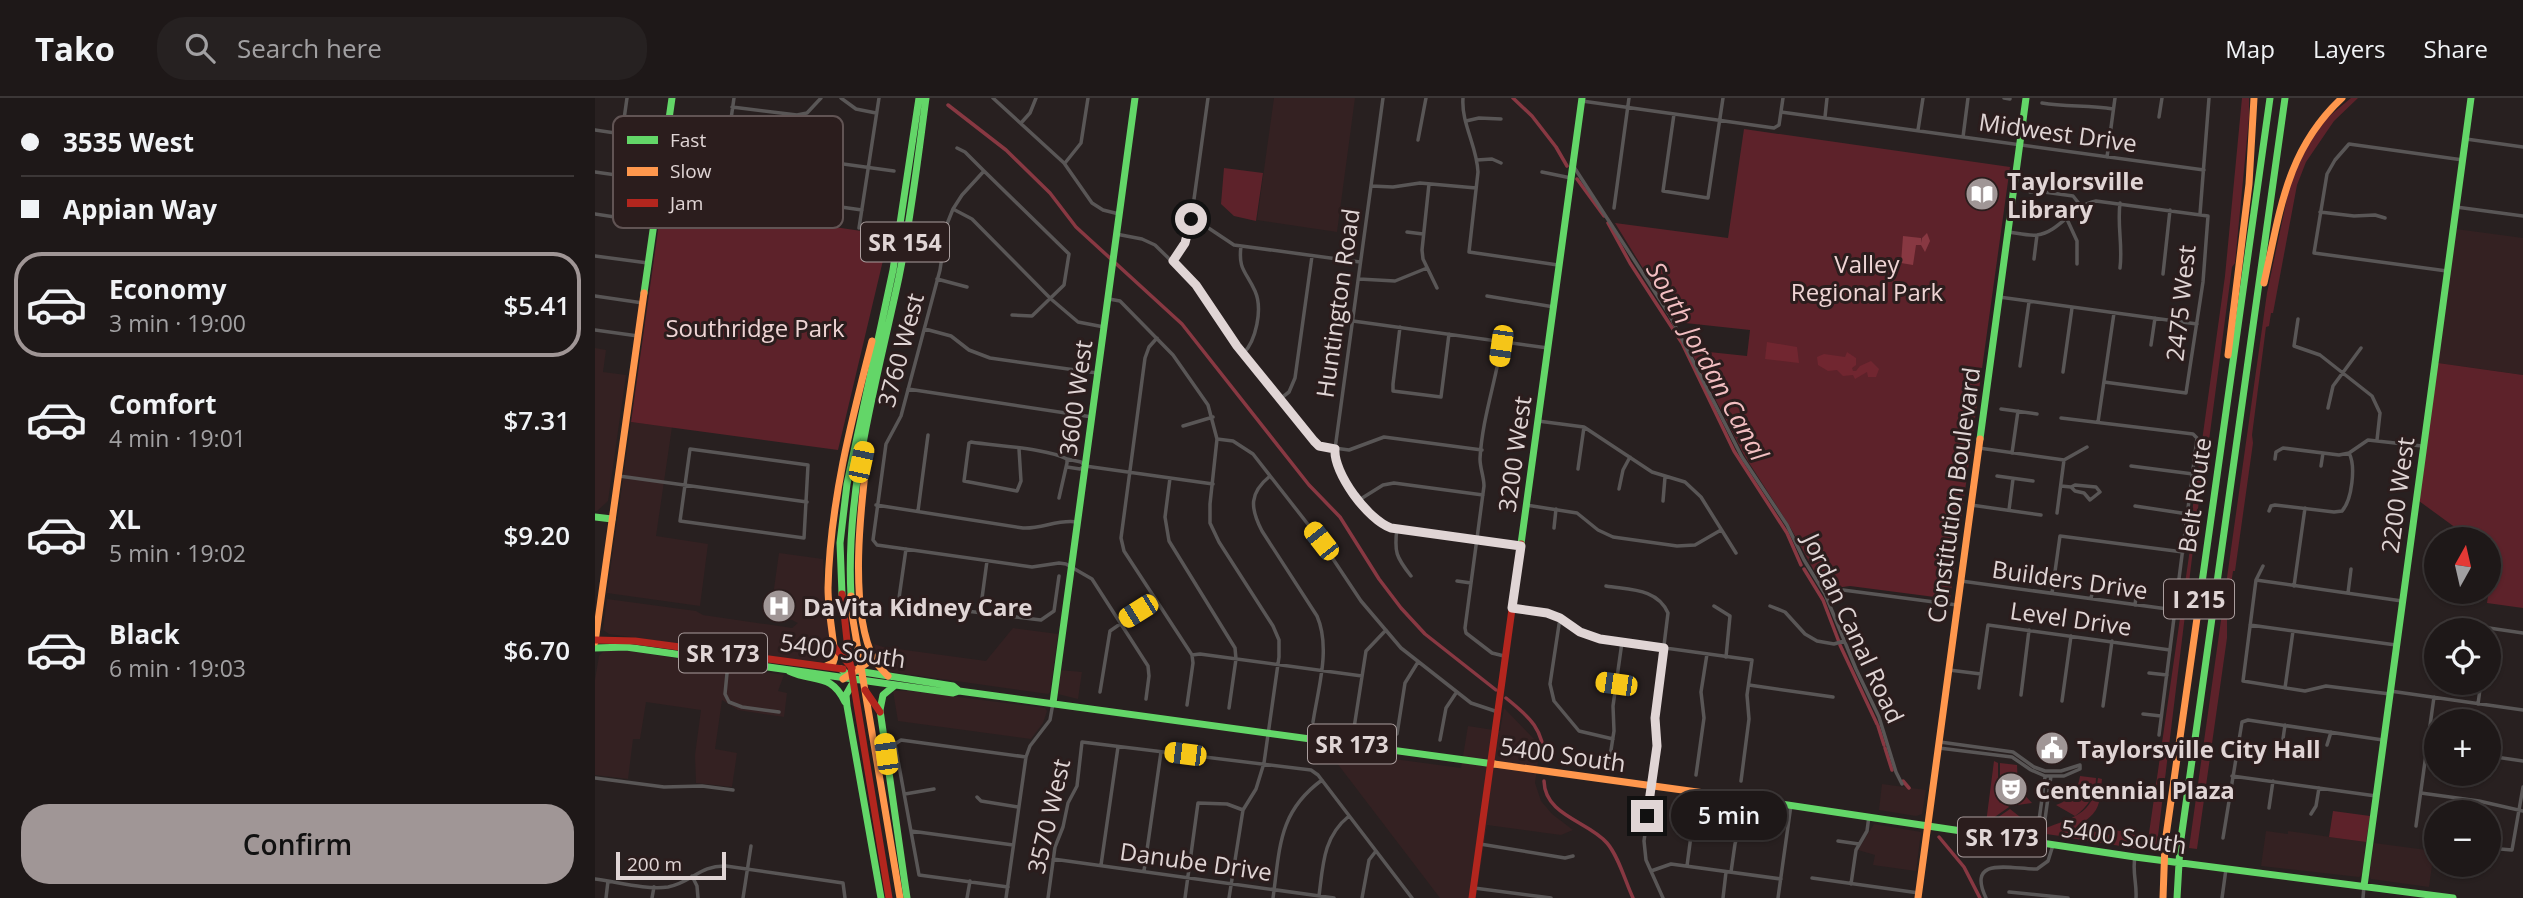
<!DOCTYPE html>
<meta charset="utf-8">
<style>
:root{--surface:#1e1818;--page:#262121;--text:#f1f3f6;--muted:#a1a0a2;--line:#3c3737;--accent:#a09696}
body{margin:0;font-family:"Open Sans",sans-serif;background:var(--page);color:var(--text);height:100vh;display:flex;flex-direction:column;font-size:26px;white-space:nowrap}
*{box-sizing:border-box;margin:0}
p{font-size:23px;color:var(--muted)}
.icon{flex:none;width:38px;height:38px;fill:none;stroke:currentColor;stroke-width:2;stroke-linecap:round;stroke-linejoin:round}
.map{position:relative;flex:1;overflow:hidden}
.drawer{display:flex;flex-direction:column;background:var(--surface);width:595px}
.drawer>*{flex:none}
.hud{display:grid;align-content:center;height:154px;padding:0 21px;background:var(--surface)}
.needle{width:46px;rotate:8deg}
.fabs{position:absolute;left:1829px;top:429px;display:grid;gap:14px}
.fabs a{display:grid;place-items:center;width:77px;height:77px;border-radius:50%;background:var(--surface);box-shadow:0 2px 5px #0004,0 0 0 2px var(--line);font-size:35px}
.scale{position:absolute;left:21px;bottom:18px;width:110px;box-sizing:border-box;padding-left:7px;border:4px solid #e0d5d5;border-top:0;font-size:19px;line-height:24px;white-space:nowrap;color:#e0d5d5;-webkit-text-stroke:5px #2b1d1d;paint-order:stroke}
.end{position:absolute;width:32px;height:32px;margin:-16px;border:9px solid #e0d5d5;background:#111;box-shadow:0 0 0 4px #111}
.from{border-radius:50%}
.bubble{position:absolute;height:49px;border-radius:24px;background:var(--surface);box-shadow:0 2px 5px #0004,0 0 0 2px var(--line);font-size:23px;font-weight:600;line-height:49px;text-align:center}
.car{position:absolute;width:21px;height:42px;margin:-21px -10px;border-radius:9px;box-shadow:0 0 5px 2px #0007;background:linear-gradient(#f5c518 24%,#345 0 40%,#f5c518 0 76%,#345 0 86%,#f5c518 0)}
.hud b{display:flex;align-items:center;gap:24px;height:66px;font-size:26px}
.hud b+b{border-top:2px solid var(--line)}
.hud i{width:18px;height:18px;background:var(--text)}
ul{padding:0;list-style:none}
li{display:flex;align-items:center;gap:21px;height:105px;margin:0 14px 10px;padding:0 7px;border:4px solid transparent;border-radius:28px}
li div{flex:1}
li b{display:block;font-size:26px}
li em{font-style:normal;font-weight:600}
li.on{border-color:var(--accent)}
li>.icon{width:63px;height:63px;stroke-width:1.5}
.primary-button{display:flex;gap:14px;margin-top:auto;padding:14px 21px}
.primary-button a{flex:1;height:80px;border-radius:28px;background:var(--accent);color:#111;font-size:28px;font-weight:600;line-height:80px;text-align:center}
header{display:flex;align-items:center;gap:42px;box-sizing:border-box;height:98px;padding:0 35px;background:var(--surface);border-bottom:2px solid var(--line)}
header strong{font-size:33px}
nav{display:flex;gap:38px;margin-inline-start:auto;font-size:24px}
.search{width:490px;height:63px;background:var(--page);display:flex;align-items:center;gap:18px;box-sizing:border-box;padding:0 24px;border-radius:28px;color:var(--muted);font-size:26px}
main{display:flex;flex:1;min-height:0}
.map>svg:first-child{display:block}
.built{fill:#342122}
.green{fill:#5d222a}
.forest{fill:#712630}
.water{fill:#883842}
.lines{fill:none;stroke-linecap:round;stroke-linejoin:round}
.canal{stroke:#883842;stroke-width:3.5}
.street{stroke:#595656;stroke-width:3.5}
.fast{stroke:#63d668;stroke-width:7}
.slow{stroke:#ff974d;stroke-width:7}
.jam{stroke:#b3261e;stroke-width:7}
.route{stroke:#e0d5d5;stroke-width:9}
.labels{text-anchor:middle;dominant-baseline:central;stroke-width:6;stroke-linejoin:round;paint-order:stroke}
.shield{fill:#2b1d1d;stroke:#aa9e9e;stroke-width:2}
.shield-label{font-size:23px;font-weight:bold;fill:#e0d5d5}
.street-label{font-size:24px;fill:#e0d5d5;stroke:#2b1d1d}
.poi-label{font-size:24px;font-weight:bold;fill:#e0d5d5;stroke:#2b1d1d;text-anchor:start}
.park-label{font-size:24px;fill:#eed4d4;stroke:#2b1d1d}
.water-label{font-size:26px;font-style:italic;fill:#f2bec1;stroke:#2b1d1d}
.key{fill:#2b1d1d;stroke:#615454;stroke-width:2}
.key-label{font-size:19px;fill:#e0d5d5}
</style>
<header>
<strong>Tako</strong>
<div class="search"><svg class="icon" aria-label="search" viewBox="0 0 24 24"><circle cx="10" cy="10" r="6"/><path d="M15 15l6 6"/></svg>Search here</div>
<nav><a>Map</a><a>Layers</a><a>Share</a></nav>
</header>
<main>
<section class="drawer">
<div class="hud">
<b><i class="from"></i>3535 West</b>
<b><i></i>Appian Way</b>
</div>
<ul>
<li class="on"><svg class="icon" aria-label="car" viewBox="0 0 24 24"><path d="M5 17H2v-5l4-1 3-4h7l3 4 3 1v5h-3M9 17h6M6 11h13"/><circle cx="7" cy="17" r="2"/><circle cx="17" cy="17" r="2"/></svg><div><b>Economy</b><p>3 min · 19:00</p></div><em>$5.41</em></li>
<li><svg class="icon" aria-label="car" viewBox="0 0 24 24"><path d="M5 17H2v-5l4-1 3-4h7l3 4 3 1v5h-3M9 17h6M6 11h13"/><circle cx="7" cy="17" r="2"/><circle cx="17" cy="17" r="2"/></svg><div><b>Comfort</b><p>4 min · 19:01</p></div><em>$7.31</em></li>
<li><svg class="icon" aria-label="car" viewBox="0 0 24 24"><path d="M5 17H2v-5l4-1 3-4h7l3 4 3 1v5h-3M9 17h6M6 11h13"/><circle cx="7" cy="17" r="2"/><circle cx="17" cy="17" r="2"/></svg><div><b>XL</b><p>5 min · 19:02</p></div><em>$9.20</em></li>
<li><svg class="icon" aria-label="car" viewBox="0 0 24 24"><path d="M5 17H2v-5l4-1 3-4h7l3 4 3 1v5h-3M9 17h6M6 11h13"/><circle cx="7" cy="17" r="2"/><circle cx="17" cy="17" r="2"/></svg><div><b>Black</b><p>6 min · 19:03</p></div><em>$6.70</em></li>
</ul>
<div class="primary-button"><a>Confirm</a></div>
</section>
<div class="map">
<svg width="1928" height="800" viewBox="0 0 1928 800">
<rect width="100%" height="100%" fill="#282020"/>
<path class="built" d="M679 0H760L742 134 662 122Z
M1861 131 1928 140V277L1843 265Z
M0 250 11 252 8 274 31 277 13 403 2 413H0Z
M36 324 77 329 61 438 113 446 105 508 12 495Z
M184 455 228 461 230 509 237 556 234 562 225 564 172 558 14 536 8 532 12 501 101 513 108 517 197 530 203 525 197 522 175 519Z
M418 530 463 536 455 594 453 596 290 573 284 567 279 546 288 549 391 563Z
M14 553H34L189 577 183 593 192 595 189 619 143 612 127 602 120 651 142 655 137 689 101 685 100 657 106 612 51 604 45 641H38L33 681 0 677V582L4 558 8 554Z
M465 572 487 574 483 601 463 596Z
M298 593H315L395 603 450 610 452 613 448 625 436 641 303 623Z
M909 610 940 642 943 663 940 685 946 703 957 716 978 732 966 737 892 727 881 800H845L732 652 866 670 873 628 905 633Z
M1287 686 1331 692 1327 716 1321 718 1284 712Z
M1279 726 1326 734 1321 773 1278 767 1280 757 1263 752Z
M1671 733 1693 736V733L1771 744 1767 777 1764 779 1666 768Z
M1779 745 1839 753 1834 789 1776 781 1774 777Z"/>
<path class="green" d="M1647 0H1654V20L1640 165 1637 169 1611 365 1608 370 1562 746 1552 749 1597 437 1594 436 1630 178Z
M1756 0H1763L1739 23 1711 64 1702 87 1678 215H1676L1674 228 1671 229 1657 337 1658 345 1640 473H1638L1632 513V540L1602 751 1594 750 1672 195 1695 86 1716 40 1732 20Z
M1149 31 1415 69 1355 501 1255 488 1233 491 1228 489 1194 427 1149 357 1095 252 1152 258 1155 232 1081 224 1020 125 1133 140Z
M629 70 668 75 661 123 639 118 626 106Z
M67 104 294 137 243 352 36 324Z
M1843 265 1928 277V510L1892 505 1899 457 1894 453V441H1876L1824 403Z
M1399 663 1403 665V687L1399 688 1400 692 1404 691 1407 699 1403 701 1405 705 1409 703 1414 709 1391 725Z
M1405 665 1422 667 1423 690 1437 705 1415 708 1405 687Z
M1485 678 1501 680C1501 696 1493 709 1480 718L1461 707C1475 702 1483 693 1485 678Z
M1503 680 1507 681C1504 706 1506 712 1487 725L1486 731 1489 734 1495 732 1504 735 1505 730 1507 736 1517 737 1518 732 1539 735 1541 739 1536 738 1535 742 1544 744 1546 750 1551 752 1475 740 1471 737 1472 739 1451 736V730C1475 720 1499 718 1503 680Z
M1415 711 1434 726H1438L1436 733 1393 726Z
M1738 713 1775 718 1771 744 1734 739Z"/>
<path class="forest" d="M1172 244 1202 249 1204 265 1170 261Z
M1252 254 1261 260V267L1257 270 1258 273H1261L1265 268 1276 263 1284 271 1281 279H1273L1272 274 1260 281 1258 277 1248 278 1242 272 1233 273 1223 267 1222 259 1229 256 1250 259Z"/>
<path class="water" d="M1332 135 1335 143 1330 154 1326 147H1321L1318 167 1306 165 1308 138 1326 140V145L1327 140Z"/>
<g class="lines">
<path class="canal" d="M918 0 937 18 961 49 972 68
M353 7 411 52 455 95 481 129 587 226 714 387 745 419 784 481 806 510 830 536 901 592
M982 81 1009 118
M1013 125 1035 165 1087 245 1139 353 1192 435 1206 467
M1209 471 1228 502 1244 544
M1245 547 1282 626
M911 600C936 620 948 631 950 663
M1283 628 1289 647
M1290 650 1297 672
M949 683C950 718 993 723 1012 745 1024 759 1030 783 1038 800
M1308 683 1314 690
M1344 739 1369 769 1385 800"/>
<path class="street" d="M246 0 261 11 281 15
M398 0 469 65 497 105 508 112 524 116
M788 0 740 351C738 373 770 418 791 428L926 448
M868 0C866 25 882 48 883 74L874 154 963 167
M1409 0 1415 1
M987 3 1179 30 1184 27 1188 0
M1447 5C1471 9 1494 7 1518 11
M137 9 202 17 212 15 226 0
M1186 14 1609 72
M1079 16 1068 93 1113 100 1128 0
M1230 19 1232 0
M1564 19 1567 0
M871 23 884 20 906 21
M426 25 435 15 441 0
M0 32 27 36
M1323 32 1328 0
M1368 39 1373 0
M1871 41 1928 49
M823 42 831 0
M132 50 299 73
M362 50 370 54 389 73 474 156 469 187 437 218 417 217
M1512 59 1520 0
M882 62 897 61 906 65
M470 65 486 45 493 0
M979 69 1074 216 1147 359 1192 427 1209 462 1230 496 1261 571 1284 619 1301 674 1307 686
M389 73 367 97 358 111 352 126 345 172 306 318 291 346 278 442 282 447 437 469 464 465 471 466 497 481 553 568 554 578 551 601
M0 74 267 112
M947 74 976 80
M21 78 32 0
M834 86 827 152 828 161 842 190
M776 88 798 89 825 85 881 90
M126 91 139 0
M1435 94 1442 93 1478 98 1486 108
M1861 109 1928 118
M1019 110 1034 0
M358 111 377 121 456 201 483 224 509 229
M1725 114 1759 118 1780 117 1790 120
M0 116 59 125
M1605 116 1614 0
M1471 119 1482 143V166
M596 125 612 129 639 147 765 164
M264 130 284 0
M812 134 828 136
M1413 134C1422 135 1432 138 1442 137 1465 134 1477 107 1501 103L1613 118 1608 184 1591 295 1509 284
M521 136 547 141 560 147 601 187 642 248 725 348 754 352 789 339 887 352
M646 148C643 172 651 173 660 193 668 211 661 243 648 256
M0 158 53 165
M1439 161 1442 137
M578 164 591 145 595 130 613 0
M1525 170C1528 147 1522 128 1525 105
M1852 173 1719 155 1732 76 1740 62 1754 46 1868 62
M1568 176 1575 112
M342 181 372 189
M764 181 800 183 832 170
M0 198 48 205
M892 198 959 209
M1404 199 1602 226
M514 201 525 203 578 257 613 307 622 341 615 406V425L624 444 678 528 684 542V559L669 665 661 691 648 712 634 800
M1703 221 1699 248 1725 257 1777 298 1785 315 1782 342
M758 223 953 250
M805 229 798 286V293L846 299 854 236
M330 231 356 238 374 252 395 260 502 275
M0 232 43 238
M562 240 554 249 550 260 526 440 529 453 597 557 598 565 592 607
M907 243C901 283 887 321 885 361 885 370 889 379 889 388L870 530 871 535 897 555 909 558
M1556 247 1560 220
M1425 268 1434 204
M1468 274 1477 210
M313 291 497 319
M685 301 694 294 700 280 717 158
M1733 310 1738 288 1766 250
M1406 311 1442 316
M1466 320 1598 336 1602 340 1564 637
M943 323 989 329 1057 374 1090 384 1106 399 1141 455
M1503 324 1519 215
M588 328 618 319
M622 341 638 343 658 356 726 443 766 503 806 550 876 605 903 614
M1384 350 1469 362 1492 349
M95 351 213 367 209 440 85 423Z
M424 351 426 383 422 393 369 383 374 345 376 344C400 348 452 350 472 361V365L464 400
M1417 355 1423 313
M472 361 486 364 490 368
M1680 361 1681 354 1688 350 1744 357 1754 355 1773 342 1827 348
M1536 368 1598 376
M1726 368 1728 355
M472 369 485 371 490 368 618 386
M983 371 989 329
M24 378 212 404
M675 378C654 395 655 410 667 433L722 518C736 550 723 591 718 624
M1402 378 1438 383
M575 380 570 419 574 443 640 550 641 561 634 610
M1466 388 1476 389 1480 387 1501 389 1505 394 1495 402 1489 395 1480 393 1476 389
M1024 391 1028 372 1035 359
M764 402 788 387 799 385 888 397
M1068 403 1070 379
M281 407 428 430C447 431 463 421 482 424
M931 407 982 415 1003 432 1018 439 1082 448 1100 447 1126 432
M1376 407 1446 417
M1540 408 1593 416
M1414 412 1418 381
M323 413 333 337
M1674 413 1676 408 1680 407 1739 414 1747 413C1757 402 1761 368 1754 355
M1462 415 1469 362
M802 430C799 454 801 459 816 478
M959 430 961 411
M311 451 303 507 304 511 311 515 363 512 446 522 459 513 464 478
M1668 468 1661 482 1648 583 1710 593 1731 588 1795 596
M1661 482 1807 503
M862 483 876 485
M1366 483 1580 512
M1011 488C1034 492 1062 490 1073 515L1060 620 1062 648 1049 743 1051 762 1068 800
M1699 488 1710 410
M1457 495 1465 438 1588 454
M1753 495 1756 471
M1230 496 1240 492H1248L1362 507
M1496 501 1499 484
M1540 507 1542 491
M1119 508 1135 518 1131 559
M1175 508 1190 514 1210 536 1222 543 1239 546 1249 543
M917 510C933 512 949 513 963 519 978 526 988 537 1005 541L1157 562 1152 597 1154 621 1146 683
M385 515 392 463
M965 520 955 586 959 603 984 633 1018 641
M1655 527 1801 547
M1893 532 1894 530 1928 535
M597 557 605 556 767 578
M133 565 130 596 134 604 147 609 184 614
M1354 572 1386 576
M1554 575 1572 577
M1005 584 1021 586
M1154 587 1238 599
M1384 590 1393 527 1575 552
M1690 590 1698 533
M1795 593 1928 612
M505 594 515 533 560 502
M1426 597 1434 532
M1467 603 1476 538
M1883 606 1886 584
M1508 608 1517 543
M1548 616 1566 618
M759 630 771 553 791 532
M802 636 810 585 823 564
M1688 641 1690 627
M845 642 851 610 861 595
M1345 644 1418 654 1439 669 1450 673H1466L1485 667
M1732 647 1736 634
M1344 650 1417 659 1436 672 1450 678H1469L1485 671V667
M1894 658 1928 663
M1014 665 1019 633 1018 608 1027 544
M1101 677 1109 620 1106 594 1112 556
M1637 678 1781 698
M0 680 69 689 107 688 138 692
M1826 695 1884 703 1928 713
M310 696 339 691
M382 699 386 703 423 709
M1674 710 1678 683
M1716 716 1721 708 1724 690
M1821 728 1839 599
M316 733 418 747
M1628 740 1647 624 1653 622 1788 642
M1243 743 1264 746
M1447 743 1456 678
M1441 744 1450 679
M885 746 970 760 978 758
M1894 750 1917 752 1928 689
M1540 759C1537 773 1542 785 1541 800
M458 761 739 800
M506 767 523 649
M1092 768 1099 715
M549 773 566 654
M1056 773 1076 766 1186 781
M1136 774 1140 746 1147 721
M97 778 102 788 103 800
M1217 780 1324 795
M0 781C23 784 50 792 73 789 96 785 105 767 131 768L248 785 250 800
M1256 786 1261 752 1272 733 1274 718
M413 789 324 777 300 646 306 642 431 659
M879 790 956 800
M1414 794 1473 800
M724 798C728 767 728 739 754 718
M11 800 13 783
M57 800 59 789
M148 800 156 748
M372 800 375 783
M411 800 431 659 435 648 455 622 458 605
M453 800 460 749 468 729 473 705 482 688 487 644 716 672 723 677 817 800
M590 800 603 705 632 706 648 712
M678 800C685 750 683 714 727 682
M767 800 774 762 781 753
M1128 800 1131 774
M1183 800 1196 707
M1391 800C1370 756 1421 772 1442 771L1453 763 1458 747
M1627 800 1631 771
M1768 800 1769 788"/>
<path class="fast" d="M49 195 77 0
M1385 341 1431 0
M0 419 17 421
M926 446 987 0
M247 496 245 445 252 386 298 172 324 0
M256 498C250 390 282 283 304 179 316 120 323 59 331 0
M1604 506 1675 0
M0 550 31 549 358 595 364 593 899 666
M102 557 133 560 140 558
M246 571 259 582
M194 573C219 585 236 574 250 604
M262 573 358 588 364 593
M260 581 251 597 252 608 286 800
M299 588 288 597 285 612 312 800
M458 605 540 0
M1160 702 1540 759 1858 800
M1769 788 1876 0
M1582 800 1585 748 1690 0"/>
<path class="slow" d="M1669 185C1685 114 1691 52 1747 0
M1633 257 1654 86 1659 0
M273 350C266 406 253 511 279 561 282 567 288 573 293 578
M256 498 257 516 305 800
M0 544 49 195
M231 568 238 565 240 559C238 536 233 513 233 490 235 405 256 324 277 243
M248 581 272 565 274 553
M899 666 1160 702
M1323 800 1385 341
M1568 800 1570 745 1604 506"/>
<path class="jam" d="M247 496 253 552 294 800
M0 542 40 543 248 571
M240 550 257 570
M270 592 285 614
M877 800 926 446"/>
</g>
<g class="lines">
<path class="route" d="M596 121 590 145 578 163 601 187 642 248 719 343 724 348 740 351C738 375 773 422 796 430L926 448 917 510 952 515 965 520 985 534 1005 541 1069 550 1060 620 1062 648 1052 718"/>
</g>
<defs>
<symbol id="library-disc" viewBox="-11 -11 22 22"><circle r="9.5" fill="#a09696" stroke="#2b1d1d"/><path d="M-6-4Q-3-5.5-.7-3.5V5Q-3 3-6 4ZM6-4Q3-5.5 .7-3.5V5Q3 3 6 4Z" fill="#fff"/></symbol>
<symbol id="hospital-disc" viewBox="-11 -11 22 22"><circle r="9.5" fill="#a09696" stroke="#2b1d1d"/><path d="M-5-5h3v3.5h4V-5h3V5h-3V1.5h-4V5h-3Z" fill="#fff"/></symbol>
<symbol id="civic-disc" viewBox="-11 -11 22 22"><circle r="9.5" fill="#a09696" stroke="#2b1d1d"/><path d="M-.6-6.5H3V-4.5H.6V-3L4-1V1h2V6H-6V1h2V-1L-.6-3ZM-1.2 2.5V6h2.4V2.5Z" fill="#fff"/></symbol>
<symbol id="theatre-disc" viewBox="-11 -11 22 22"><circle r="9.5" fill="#a09696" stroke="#2b1d1d"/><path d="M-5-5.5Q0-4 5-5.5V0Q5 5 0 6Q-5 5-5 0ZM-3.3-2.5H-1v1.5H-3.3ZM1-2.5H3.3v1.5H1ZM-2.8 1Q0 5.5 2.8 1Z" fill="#fff"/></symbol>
</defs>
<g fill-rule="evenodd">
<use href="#library-disc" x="1368" y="77" width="38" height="38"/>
<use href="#hospital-disc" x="165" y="489" width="38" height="38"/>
<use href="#civic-disc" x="1438" y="631" width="38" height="38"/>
<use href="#theatre-disc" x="1397" y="672" width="38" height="38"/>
</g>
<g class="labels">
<g class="shield">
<rect x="266" y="124.5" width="88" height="39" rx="5"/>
<rect x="1569" y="481.5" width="70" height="39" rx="5"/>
<rect x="84" y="535.5" width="88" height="39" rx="5"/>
<rect x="713" y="626.5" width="88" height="39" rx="5"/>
<rect x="1363" y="719.5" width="88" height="39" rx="5"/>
</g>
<g class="shield-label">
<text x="310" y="144">SR 154</text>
<text x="1604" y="501">I 215</text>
<text x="128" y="555">SR 173</text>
<text x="757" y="646">SR 173</text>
<text x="1407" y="739">SR 173</text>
</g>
<g class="street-label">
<text transform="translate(1463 34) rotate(8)">Midwest Drive</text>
<text transform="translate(742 205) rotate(-82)">Huntington Road</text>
<text transform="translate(1585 205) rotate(-84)">2475 West</text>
<text transform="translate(305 252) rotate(-75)">3760 West</text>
<text transform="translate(480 300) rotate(-82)">3600 West</text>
<text transform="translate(919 356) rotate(-82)">3200 West</text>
<text transform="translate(1358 397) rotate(-82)">Constitution Boulevard</text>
<text transform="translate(1599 397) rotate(-82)">Belt Route</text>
<text transform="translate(1802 397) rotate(-82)">2200 West</text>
<text transform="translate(1475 481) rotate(8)">Builders Drive</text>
<text transform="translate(1476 520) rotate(8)">Level Drive</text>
<text transform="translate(1259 530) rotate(65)">Jordan Canal Road</text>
<text transform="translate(248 552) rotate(8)">5400 South</text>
<text transform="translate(968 656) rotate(8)">5400 South</text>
<text transform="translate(453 718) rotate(-77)">3570 West</text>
<text transform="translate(1529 738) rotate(8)">5400 South</text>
<text transform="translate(601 763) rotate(8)">Danube Drive</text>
</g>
<g class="poi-label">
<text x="1412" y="82">Taylorsville<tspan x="1412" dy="28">Library</tspan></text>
<text x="208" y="508">DaVita Kidney Care</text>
<text x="1482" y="650">Taylorsville City Hall</text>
<text x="1440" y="691">Centennial Plaza</text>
</g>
<g class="park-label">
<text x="1272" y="165">Valley<tspan x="1272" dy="28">Regional Park</tspan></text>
<text x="160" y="229">Southridge Park</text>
</g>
<g class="water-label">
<text transform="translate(1113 263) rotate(61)">South Jordan Canal</text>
</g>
</g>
<rect x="18" y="18" width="230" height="112" rx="10" class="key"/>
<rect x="32" y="38" width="31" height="8" fill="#63d668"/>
<rect x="32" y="69" width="31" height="9" fill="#ff974d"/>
<rect x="32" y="101" width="31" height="8" fill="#b3261e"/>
<g class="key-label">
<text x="75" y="49">Fast</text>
<text x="75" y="80">Slow</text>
<text x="75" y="112">Jam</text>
</g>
</svg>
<div class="fabs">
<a><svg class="needle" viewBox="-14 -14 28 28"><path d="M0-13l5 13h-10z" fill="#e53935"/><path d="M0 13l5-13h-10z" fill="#a1a0a2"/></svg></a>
<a><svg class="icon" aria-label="locate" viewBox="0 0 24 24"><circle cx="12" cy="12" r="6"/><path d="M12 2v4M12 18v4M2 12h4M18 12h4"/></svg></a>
<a>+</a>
<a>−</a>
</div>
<div class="scale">200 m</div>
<i class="end from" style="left:596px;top:121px"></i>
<i class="end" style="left:1052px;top:718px"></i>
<div class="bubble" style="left:1076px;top:693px;width:116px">5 min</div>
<i class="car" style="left:906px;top:248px;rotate:188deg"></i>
<i class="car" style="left:266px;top:364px;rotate:12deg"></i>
<i class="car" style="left:726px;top:443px;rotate:322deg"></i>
<i class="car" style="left:543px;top:513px;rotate:238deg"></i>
<i class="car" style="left:1021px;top:586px;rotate:278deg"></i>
<i class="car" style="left:291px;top:656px;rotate:352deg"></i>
<i class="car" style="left:590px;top:656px;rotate:277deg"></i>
</div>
</main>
